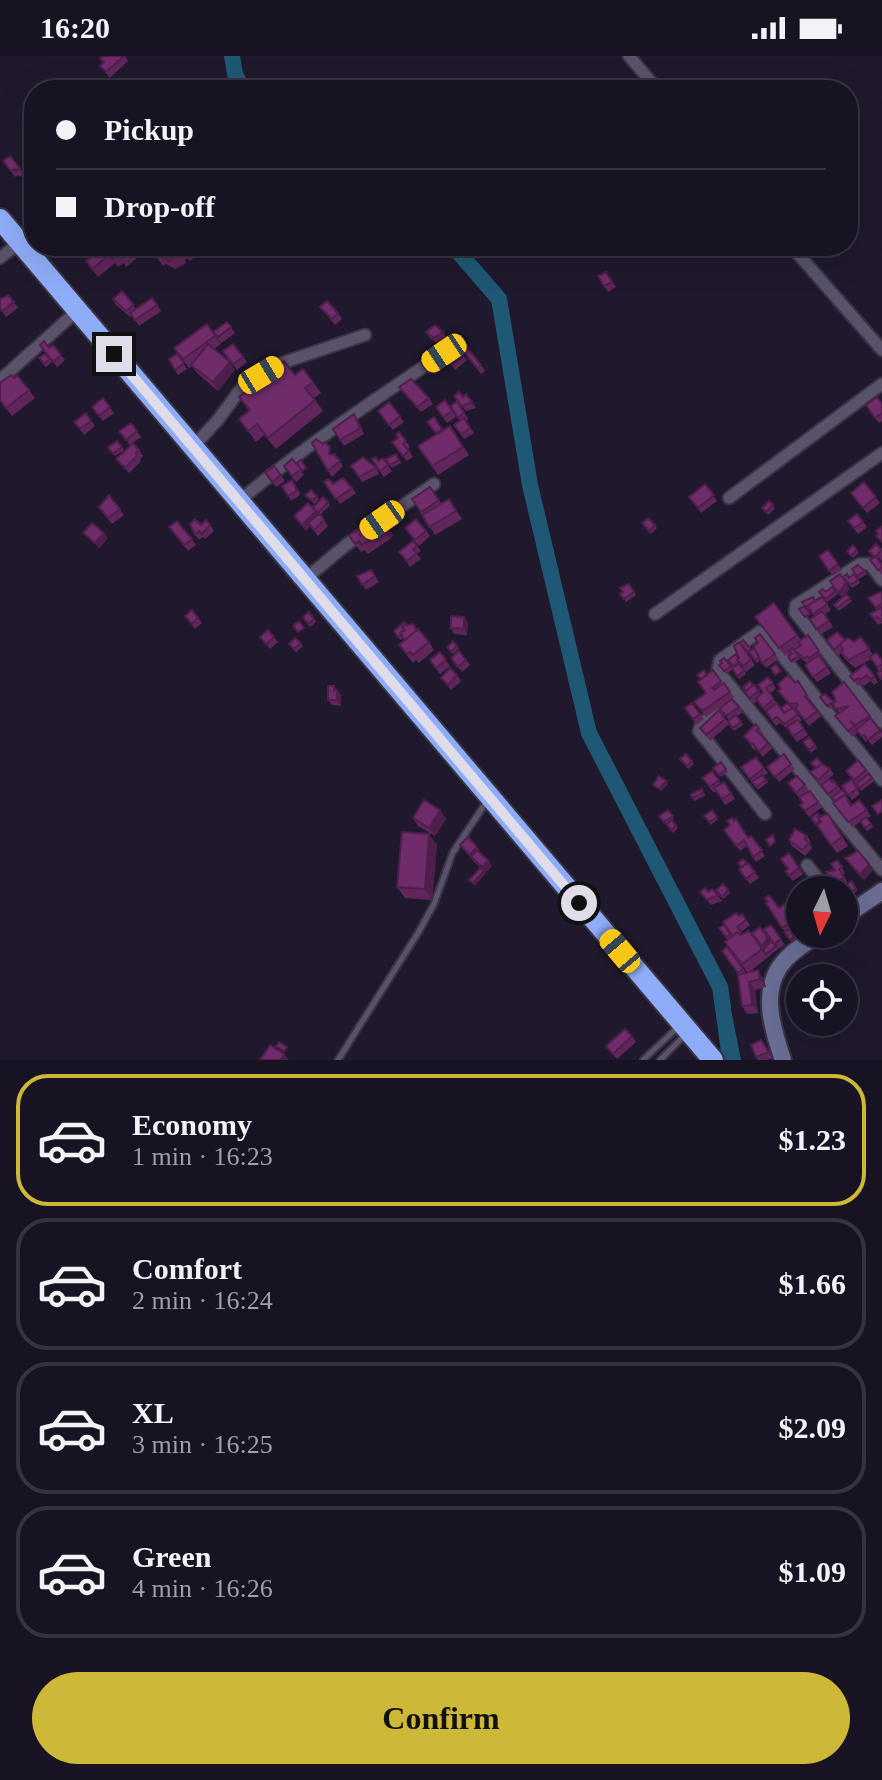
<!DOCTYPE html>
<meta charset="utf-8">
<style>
:root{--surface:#181322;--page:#211c2a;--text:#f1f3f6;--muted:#9f9ea5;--line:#363240;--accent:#ceb837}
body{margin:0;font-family:"Times New Roman",serif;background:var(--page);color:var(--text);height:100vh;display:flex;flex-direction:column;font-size:30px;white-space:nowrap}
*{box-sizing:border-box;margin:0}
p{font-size:26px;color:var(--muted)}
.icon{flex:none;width:44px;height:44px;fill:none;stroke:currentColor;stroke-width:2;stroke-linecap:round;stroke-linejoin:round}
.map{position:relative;height:1004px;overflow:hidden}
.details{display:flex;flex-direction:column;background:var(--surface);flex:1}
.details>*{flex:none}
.guide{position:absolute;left:24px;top:24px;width:834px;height:176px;border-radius:32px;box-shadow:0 8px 32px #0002,0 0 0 2px var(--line);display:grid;align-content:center;height:176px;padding:0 32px;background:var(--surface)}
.needle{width:52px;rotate:185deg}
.buttons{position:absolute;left:786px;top:820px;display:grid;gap:16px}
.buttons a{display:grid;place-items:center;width:72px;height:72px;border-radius:50%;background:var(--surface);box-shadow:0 8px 32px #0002,0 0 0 2px var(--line);font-size:40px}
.end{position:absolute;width:36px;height:36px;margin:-18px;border:10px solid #e0dcea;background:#111;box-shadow:0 0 0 4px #111}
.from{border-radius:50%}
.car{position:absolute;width:24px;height:48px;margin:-24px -12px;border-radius:10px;box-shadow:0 0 6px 2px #0007;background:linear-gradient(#f5c518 24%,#345 0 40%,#f5c518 0 76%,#345 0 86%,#f5c518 0)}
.guide b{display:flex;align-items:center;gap:28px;height:76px;font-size:30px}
.guide b+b{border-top:2px solid var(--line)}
.guide i{width:20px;height:20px;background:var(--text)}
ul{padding:14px 0 0;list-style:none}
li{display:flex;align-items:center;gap:24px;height:132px;margin:0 16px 12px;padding:0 16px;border:4px solid var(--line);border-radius:32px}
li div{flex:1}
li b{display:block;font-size:30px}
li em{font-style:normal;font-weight:600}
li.selected{border-color:var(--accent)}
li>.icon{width:72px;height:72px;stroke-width:1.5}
.button{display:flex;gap:16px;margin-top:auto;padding:16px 32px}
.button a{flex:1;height:92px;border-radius:48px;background:var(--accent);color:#111;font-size:32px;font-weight:600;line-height:92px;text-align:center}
.status{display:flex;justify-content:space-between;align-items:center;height:56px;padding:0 40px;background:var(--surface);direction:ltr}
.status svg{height:22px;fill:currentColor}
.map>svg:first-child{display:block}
.water{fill:#1f5875}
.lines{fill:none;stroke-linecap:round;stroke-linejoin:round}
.river{stroke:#1f5875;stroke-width:16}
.lane-casing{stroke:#393443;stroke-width:9}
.street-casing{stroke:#393443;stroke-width:15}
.secondary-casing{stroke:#393443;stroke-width:20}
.highway-casing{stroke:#393443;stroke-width:24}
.lane{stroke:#59526a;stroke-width:5}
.street{stroke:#59526a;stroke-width:11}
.secondary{stroke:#696d94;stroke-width:16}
.highway{stroke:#8eacf7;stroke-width:20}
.wall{fill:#60265b}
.shaded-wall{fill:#4e1f4a}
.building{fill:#702c6a;stroke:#4e1f4a;stroke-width:2}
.route{stroke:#e0dcea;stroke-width:10}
</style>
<div class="status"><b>16:20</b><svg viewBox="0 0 49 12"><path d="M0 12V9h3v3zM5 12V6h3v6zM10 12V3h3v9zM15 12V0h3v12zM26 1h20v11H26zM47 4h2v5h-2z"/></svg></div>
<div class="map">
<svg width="882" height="1004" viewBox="0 0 882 1004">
<rect width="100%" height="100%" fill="#20192d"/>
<path class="water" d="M720 931 728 938 741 1004H722L713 937Z"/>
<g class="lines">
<path class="river" d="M232 0 235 18 243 34
M453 190 499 243 530 429 589 677 720 931 723 951"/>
<defs>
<path id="lane" d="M338 1004 418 877 434 848 453 796 485 748
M643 1004 678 971
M660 1004 685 979"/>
<path id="street" d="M629 0 658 34
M791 190 882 294
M638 194 643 190
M0 202 20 186
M0 324 77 255
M192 392 217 365 243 330 279 308 365 279
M729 442 882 328
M238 446C303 391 373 345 444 297
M304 524 346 489 434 428
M882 524 870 508H860L796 549 795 556 882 666
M655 558 882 397
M731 645 701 668 699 675 765 758
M882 724 764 577 759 576 720 604 718 613 722 620 882 814
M807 809 827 834"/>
<path id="secondary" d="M844 861 882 835
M783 1004C772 971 758 930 788 901 797 892 809 885 819 878"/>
<path id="highway" d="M0 163 713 1004"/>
</defs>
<use href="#lane" class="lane-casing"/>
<use href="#street" class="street-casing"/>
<use href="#secondary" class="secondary-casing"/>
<use href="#highway" class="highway-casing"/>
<use href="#lane" class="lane"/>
<use href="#street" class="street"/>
<use href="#secondary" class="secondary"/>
<use href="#highway" class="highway"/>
</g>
<path class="wall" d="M103 0H125L128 5 110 22 100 10 103 7 100 3Z
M10 100 24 118 20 121 18 119 15 121 3 105Z
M106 190H136L137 192 131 196 136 203 126 211 124 207 118 211 115 207 98 221 86 205Z
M190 190 197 199 190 205 187 202 185 204 186 207 175 213 166 208 163 210 152 195Z
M691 190H712L698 200Z
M606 216 616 231 608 236 598 220Z
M122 235 136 253 152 242 161 255 139 270 132 259 130 261 116 249 113 243Z
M8 239 18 252 6 261 0 252Z
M320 251 338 257 342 263 335 269Z
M227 266 235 277 221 287 213 276Z
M207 268 221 288 214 293 235 314 218 335 197 317 192 310 189 312 174 292Z
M426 276H443L447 281 438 288 430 282Z
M233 288 247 306 237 314 223 295Z
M40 289 49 292 61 299 65 304 57 311Z
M460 292 481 309 485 315 481 318Z
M45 298 52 306 46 311 39 302Z
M177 298 187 313 178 319 175 314Z
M434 299 443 312 435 318 433 315 429 318 422 307Z
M463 299 467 304 455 314 445 300Z
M295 319 313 326 321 337 314 342 323 355 276 393 264 379 256 386 239 363 249 355 239 341Z
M14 322 29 334 35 342 12 360 0 345V327Z
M399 331 429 342 433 348 421 356Z
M466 338 476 352 466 355 454 340 463 341Z
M103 342 114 357 103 365 92 351Z
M445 344 456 361 447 367 436 351Z
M457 345 468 363 466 365 474 377 464 383 454 369 460 365 451 350Z
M389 346 404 366 393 374 378 355Z
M882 348V365L879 367 866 349Z
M86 357 95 370 84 379 74 366Z
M434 361 443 374 450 370 469 399 438 419 418 390 437 378 427 366Z
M358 364 364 378 344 390 333 373Z
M131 367 141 381 130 389 119 375Z
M399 376 410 391 408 393 413 401 407 405 392 386 398 382Z
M117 385 124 394 115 400 108 391Z
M139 394 143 400 140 403 141 405 129 417 116 403Z
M334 397 343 410 332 421 328 415Z
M396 398 401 407 392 412 386 403Z
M383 402 392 415 384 421 372 403 378 405Z
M292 403 304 419 296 426 284 410Z
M274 410 285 425 276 431 265 416Z
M351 410 376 412 379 418 362 426Z
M292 424 300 437 299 440 291 445 282 430Z
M324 426 352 432 356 437 340 448Z
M864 426 880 447 867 457 851 437Z
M705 428 717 445 701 457 689 441Z
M430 431 441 447 449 443 462 463 435 479 412 443Z
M311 434 319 443 314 448 305 439Z
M109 439 124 459 112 468 99 451Z
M323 441 330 449 320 459 328 470 318 480 310 470 306 475 294 460 315 454Z
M769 445 775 452 768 459 764 454Z
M857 458 867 471 858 478 848 465Z
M380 459 393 479 390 483 368 498 365 494 361 496 349 479Z
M648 462 657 472 651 478 642 467Z
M201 469H210L214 475 205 483 203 481 199 484 195 479Z
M426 475 430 480 419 490 409 478Z
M173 477 192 483 196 489 188 495Z
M413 485 421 495 417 498 421 503 410 511 399 496Z
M853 489 859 497 853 502 847 495Z
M828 494 842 514 833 520 819 500Z
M882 494V505L879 501 877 503 882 508V519L870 504Z
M852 513 865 515 867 518 859 523Z
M371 514 379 526 366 534 357 520Z
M854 518 860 527 852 532 843 521 849 522Z
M830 525 850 533 845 539 852 545 839 555 834 549 842 542Z
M629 528 636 539 626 546 620 538 623 536Z
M832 531 838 538 827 546 819 536H826Z
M882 538V568L881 567 878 569 870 558 877 554 868 542Z
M822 541 831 554 825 558 833 571 820 579 810 563 815 560 810 553 807 554 802 546 816 545Z
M774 547 801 584 808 579 823 600 821 602 831 617 817 626 805 609 807 607 798 600 794 594 800 589 794 594 800 603 793 607 788 600 792 598 790 596 785 600 755 561Z
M192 554 202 567 195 573 185 560Z
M309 556 316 566 310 571 303 561Z
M464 561 468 567 467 579 454 578 451 572Z
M407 569 417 574 429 586 434 594 419 607 416 604 413 607 405 597 399 589 405 584 404 582 400 584 394 575Z
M760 578 779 603 766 612 760 604 757 607 740 587 752 594 758 587Z
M260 581H274L278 586 270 593Z
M861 581 873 599 882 604V624L877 617 879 615 871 603 855 612 846 604 841 598 838 600 827 584H845L854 586Z
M739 586 755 609 746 616 740 609 746 618 739 623 728 604 739 602Z
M301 587 303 590 296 596 291 591Z
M457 590 459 592 453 598 449 594Z
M440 596 450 610 440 618 430 604Z
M451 602 466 604 470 609 462 616Z
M724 602 733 613 726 618 719 609Z
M865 608 878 626 874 629 871 625 864 630 862 628 858 630 850 620Z
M713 614 734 641 706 661 694 646 706 637 707 619Z
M457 619 461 625 451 634 441 622Z
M768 621 776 632 770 638 784 657 787 647 778 635 798 625 811 644 809 646 821 660 809 670 796 653 794 654 802 664 799 666 808 679 797 686 788 673 780 667 776 670 757 645 753 648 745 636 754 629 761 638 763 637Z
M844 626 882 677V681L872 689 868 684 866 686 858 676 852 681 835 660 839 657 836 652 835 653 833 650 829 653 820 641 834 646Z
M334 630 341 639V650L332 649 328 644Z
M732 643 743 656 737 660 743 669 734 675 728 665 729 664 720 652Z
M692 647 704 663 697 669 685 652Z
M719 654 729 668 710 685 700 672Z
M756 668 763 677 761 679 772 692 763 701 756 692 754 694 744 680Z
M809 681 817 692 811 697 803 686Z
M686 698 694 708 688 713 680 703Z
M784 698 795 713 779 726 767 711Z
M756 701 768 717 764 720 768 726 758 734 741 711Z
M721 706 728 716 721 721 713 712Z
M823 709 830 713 834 718 829 723 832 726 833 724 847 741 852 749 859 744 871 760 867 762 873 771 867 775 860 766 852 771 833 747 835 745 833 743 832 744 810 716Z
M866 714 874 725 861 735 846 715Z
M712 715 721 728 724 726 735 743 725 749 716 735 714 737 702 722Z
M852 723 860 738 852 744 842 730Z
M788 727 805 729 809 735 805 738 810 735 822 751 809 761 800 749 803 747Z
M704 736 705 740 694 745 691 738Z
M440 754 446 763 435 780 418 770 413 762Z
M668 754 674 763 672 764 678 772 673 777 659 760Z
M712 754 718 763 711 769 704 760Z
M828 758 848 790 837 797 811 762Z
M724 774 749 782 751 780 765 800 756 806 747 790 740 795Z
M807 780 811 786 809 787 812 792 805 800 792 790 789 784Z
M437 789 432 844 405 842 397 831Z
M460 789 477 791 481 797 492 810 486 816 474 806Z
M789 797 803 818 793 825 785 815 788 813Z
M837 804 845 817 843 819 848 827 854 828 857 835 844 847V834L847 832 845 829 839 834 826 816 835 814Z
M748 807 759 822 750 828 739 813Z
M723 828 730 837 723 843 716 834Z
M712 833 722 845 711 849 700 836H708Z
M766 847 779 852 785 848 799 868 790 875 796 884 792 887Z
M742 858 750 869 741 876 743 878 749 875 768 901 748 917 725 886 727 884 719 872 724 869 732 880 739 860Z
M771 869 785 889 778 893 764 873Z
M760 871 770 886 771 885 778 893 768 901 752 877Z
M727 891 746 917 763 922 766 931 755 934 758 957 747 958 742 950 739 919 722 895Z
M632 980 636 986 617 1003 606 990Z
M761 984 773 1002 767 1004H758L756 1001Z"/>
<path class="shaded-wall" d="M230 306 235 314 218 335 213 326Z
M316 455 319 460 306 475 302 469Z
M380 459 393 479 390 483 384 475Z
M104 477 108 482 99 493 95 487Z
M846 527 850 533 842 542 838 537Z
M464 561 468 567 467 579 464 573Z
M334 630 341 639V650L337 644Z
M666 725 668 728 661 736 659 733Z
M440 754 446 763 435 780 429 772Z
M429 778 437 789 432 844 425 833Z
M488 804 492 810 486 816 482 811Z
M869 808 873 814 864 825 860 819Z
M484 815 486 817 475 830 473 827Z
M768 882 772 888 766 896 762 890Z
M758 914 763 922 766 931 760 923Z
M749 926 755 934 758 957 752 949Z
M284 998 289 1004H281Z"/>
<path class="building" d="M103 0H124L106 16 100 10 104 6 100 3Z
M10 100 20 112 16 115 15 113 11 115 3 105Z
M106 190H127L130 195 121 202 118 199 112 203 109 199 92 213 86 205Z
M158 190H190L191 191 184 197 181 194 179 196 180 198 169 205 161 199 157 202 152 195Z
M606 216 612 226 604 230 598 220Z
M122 235 134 249 126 255 113 243Z
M8 239 14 246 2 255 0 252V243Z
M152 242 157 249 135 264 130 257Z
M327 245 338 257 332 263 320 251Z
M227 266 231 271 218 281 213 276Z
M207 268 215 280 183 303 174 292Z
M435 269 443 276 434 282 426 276Z
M44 285 49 292 53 289 61 299 53 306 40 289Z
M208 288 230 306 213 326 191 309Z
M233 288 243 301 233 308 223 295Z
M464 288 481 309 477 312 460 292Z
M456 292 463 299 451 309 445 300Z
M45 298 50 303 44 308 39 302Z
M177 298 184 307 175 314 169 303Z
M434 299 439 307 431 312 429 310 425 312 422 307Z
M284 305 295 319 303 313 313 326 305 332 315 344 268 382 257 368 248 375 239 363 250 354 239 341Z
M11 319 14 322 17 319 29 334 6 352 0 344V327Z
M411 323 429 342 417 351 399 331Z
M459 336 463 341 466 338 472 346 462 350 454 340Z
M877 341 882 348V357L875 362 866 349Z
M103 342 110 351 99 360 92 351Z
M445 344 452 355 443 361 436 351Z
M457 345 464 357 458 362 451 350Z
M389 346 400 360 389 369 378 355Z
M86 357 91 365 80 373 74 366Z
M354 358 360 372 340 384 333 373Z
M434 361 442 373 436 377 427 366Z
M464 362 470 372 461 378 454 369Z
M131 367 137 375 126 384 119 375Z
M450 370 463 391 432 410 418 390Z
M399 376 406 385 403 388 409 395 403 400 392 386 398 382 396 379Z
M316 383 323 388 325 386 330 391 329 398 335 399 340 405 328 415 312 387Z
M117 385 122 391 113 398 108 391Z
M133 387 139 394 136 397 137 400 125 412 116 403Z
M396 398 399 404 390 409 386 403Z
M363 401 376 412 359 421 351 410Z
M376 401 378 405 383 402 388 409 380 415 372 403Z
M292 403 301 413 292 420 284 410Z
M301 404 306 412 302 415 297 407Z
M274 410 281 419 272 426 265 416Z
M343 422 352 432 336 443 324 426 329 423 333 428Z
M292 424 296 432V435L288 440 282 430Z
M864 426 876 441 863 452 851 437Z
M705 428 714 439 698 452 689 441Z
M430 431 439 444 421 456 412 443Z
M311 434 317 440 312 445 305 439Z
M109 439 120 453 108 462 99 451Z
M323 441 328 446 318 457 313 451Z
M449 443 456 455 429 471 422 459Z
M769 445 773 449 766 456 762 452Z
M308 447 316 455 302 469 294 460Z
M857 458 863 466 854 472 848 465Z
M318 459H321L324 464 314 474 308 467Z
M380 459 387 471 384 475 362 489 359 485 355 488 349 479Z
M648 462 655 469 649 475 642 467Z
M195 463 201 469 206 464 210 469 202 478 199 475 195 479 190 468Z
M416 463 426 475 415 484 405 472Z
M177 465 192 483 184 489 169 471Z
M92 467 104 477 95 487 83 477Z
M881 471 882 473V486L876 480 879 478 876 475Z
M413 485 417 490 413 493 417 497 407 505 399 496Z
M876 488 882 494 875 501 869 495Z
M853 489 857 494 851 500 847 495Z
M828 494 838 508 829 515 819 500Z
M875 500 882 508V511L878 514 870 504Z
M858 509 865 515 857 520 852 513Z
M371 514 375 520 362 529 357 520Z
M840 518 846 527 838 537 830 525Z
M847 518 849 522 854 518 858 524 850 529 843 521Z
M629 528 634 536 624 543 620 538 623 536 620 532Z
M832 531 836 535 825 543 819 536 823 533 826 536Z
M880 536 882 538V547L876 552 868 542Z
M846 538 850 542 837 552 834 549Z
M813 541 815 545 805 551 802 546Z
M822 541 827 548 813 558 808 550Z
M774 547 797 579 779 592 755 561Z
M804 550 810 558 805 561 799 553Z
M882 551V565L877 561 874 563 870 558Z
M192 554 198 562 192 568 185 560Z
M822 555 829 565 816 573 810 563Z
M309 556 314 563 308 568 303 561Z
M451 560 464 561V573L451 572Z
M299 565 304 572 298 576 293 570Z
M404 566 407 569 402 570 404 574 400 577 402 579 398 581 394 575Z
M413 568 417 574 405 584 400 577 405 574 402 570Z
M418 573 429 586 413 599 410 596 407 598 399 589Z
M268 574 274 581 266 588 260 581Z
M837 576 845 584 834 594 827 584Z
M760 578 775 598 762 607 753 590 758 587 755 582Z
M808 579 819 595 809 602 807 600 804 602 794 594 801 589 798 586Z
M861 581 869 593 849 604 840 596 843 594 840 588 848 582 854 586Z
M295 582 301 587 294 593 289 588Z
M743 584 751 593 748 596 740 587Z
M453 585 457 590 451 596 447 591Z
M739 586 751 603 743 610 737 604 739 602 734 590Z
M754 592 759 601 755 604 749 596Z
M793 592 798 600 791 605 788 600 792 598 789 594Z
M459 595 466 604 458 611 451 602Z
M440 596 446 604 436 612 430 604Z
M876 597 882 604V608L877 611 870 601Z
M736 598 738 602 737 604 739 606 733 610 728 604Z
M819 599 827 611 813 621 805 609Z
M724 602 731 610 724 615 719 609 722 607 720 605Z
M739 608 744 615 737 620 732 612Z
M776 608 781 615 775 619 771 612Z
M865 608 874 620 870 624 867 619 860 624 858 622 854 625 850 620Z
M450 612 457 619 448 629 441 622Z
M882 613V622L881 623 877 617Z
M704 614 707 619 701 623 697 619Z
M713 614 721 625 712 632 714 634 724 627 730 636 702 655 694 646 706 637 698 626Z
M788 619 795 627 798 625 807 639 805 640 817 655 805 664 795 652 798 649 797 647 790 648 778 635 781 633 778 628Z
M768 621 773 627 766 632 774 643 763 652 756 643 763 636 758 629Z
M750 625 753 629 746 635 743 631Z
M844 626 870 660 855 669 850 665 855 670 848 675 835 660 849 650 836 653 832 647 836 645 832 636Z
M754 629 759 635 749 642 745 636Z
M328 630H334V634H337V644H328Z
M825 638 834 646 832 647 834 650H833L831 647 827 650 820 641Z
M732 643 739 651 726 660 720 652Z
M692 647 700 658 693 663 685 652Z
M777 647 784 657 793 652 798 658 785 668 777 661 772 664 766 655Z
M788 647 792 652 785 657 781 652Z
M719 654 725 663 706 679 700 672Z
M736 659 741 666 732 672 728 665Z
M870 662 880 674 868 684 864 679 862 680 856 674Z
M798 664 804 673 793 680 787 671Z
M756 668 759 672 756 674 768 687 759 696 753 687 751 688 744 680Z
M809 681 815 689 809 694 803 686Z
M686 698 692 705 687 710 680 703Z
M784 698 791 708 775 721 767 711Z
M756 701 764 712 750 723 741 711Z
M817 702 823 709 822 708 816 712 811 707Z
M858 704 866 714 854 724 846 715Z
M721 706 726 713 719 719 713 712Z
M822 708 830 713 818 724 810 716Z
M712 715 719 724 710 731 702 722Z
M869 718 872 722 859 732 856 728Z
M762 719 766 724 756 731 752 726Z
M659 720 666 725 659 733 653 729Z
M797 720 805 729 796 737 788 727Z
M829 723 832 726 833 724 838 730 828 738 821 729Z
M852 723 857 733 848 739 842 730Z
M724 726 731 737 722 743 714 732Z
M702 733 703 737 692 742 691 738Z
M842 734 845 738 835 745 832 741Z
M810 735 818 746 805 755 800 749 803 747 799 741Z
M845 739 851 750 859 744 867 754 848 766 833 747Z
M424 744 440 754 429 772 413 762Z
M882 744V755L878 758 872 750Z
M668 754 673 760 664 766 659 760Z
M712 754 717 761 709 766 704 760Z
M817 757 820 761H818L820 764 816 768 811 762Z
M828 758 842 781 831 789 817 769 821 766 818 761Z
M866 761 871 768 865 772 860 765Z
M732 762 734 765 736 763 748 782 751 780 762 794 753 801 744 784 736 790 724 774 730 769 727 765Z
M672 764 676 770 671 774 667 768Z
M795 773 807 780 804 783 809 787 802 794 789 784Z
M402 776 429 778 425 833 397 831Z
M773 779 775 786 770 790 766 784Z
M468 781 477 791 470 799 460 789Z
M477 794 488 804 482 811 471 801Z
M858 795 869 808 860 819 845 802Z
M789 797 799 812 789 820 785 815 788 813 781 803Z
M743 803 747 807 741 811 738 807Z
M837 804 842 811 839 813 844 821 835 828 826 816 835 814 831 808Z
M748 807 755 816 746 823 739 813Z
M480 812 484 815 473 827 469 824Z
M852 825 856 833 844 843V834H843L847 832 845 829Z
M723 828 728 834 722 841 716 834Z
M814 829 818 834H808Z
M705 832 708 836 712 833 718 839 707 844 700 836Z
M769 839 779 852 785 848 795 863 782 872 766 847 768 846 765 842Z
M736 857 739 860 742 858 746 864 737 871 741 876 739 878 737 876 733 880 723 866Z
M724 869 730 878 726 881 719 872Z
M771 869 781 883 774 888 764 873Z
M760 871 768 882 762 890 752 877Z
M789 873 794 881 790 884 784 876Z
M749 875 762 893 742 908 725 886 737 876 740 879Z
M771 885 776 890 766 898 763 894Z
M727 891 743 913 738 917 722 895Z
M758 914 760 923 749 926 752 949 742 950 738 919Z
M625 973 632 980 613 998 606 990Z
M761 984 769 996 756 1001 751 989Z
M279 986 287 991 284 995 276 990Z
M270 989 284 998 281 1004H260Z"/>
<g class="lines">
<path class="route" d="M114 298 579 847"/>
</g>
</svg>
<div class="buttons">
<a><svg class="needle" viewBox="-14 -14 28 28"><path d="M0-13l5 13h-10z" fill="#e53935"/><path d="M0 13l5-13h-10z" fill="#9f9ea5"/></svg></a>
<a><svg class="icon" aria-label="locate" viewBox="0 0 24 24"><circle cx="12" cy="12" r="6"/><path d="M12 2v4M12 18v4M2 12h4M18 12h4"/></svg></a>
</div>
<i class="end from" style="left:579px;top:847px"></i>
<i class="end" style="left:114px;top:298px"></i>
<i class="car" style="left:444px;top:297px;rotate:236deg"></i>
<i class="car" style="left:261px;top:319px;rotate:59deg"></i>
<i class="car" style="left:382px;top:464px;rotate:235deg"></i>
<i class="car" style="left:620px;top:895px;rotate:320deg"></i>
<div class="guide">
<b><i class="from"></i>Pickup</b>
<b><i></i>Drop-off</b>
</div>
</div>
<section class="details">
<ul>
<li class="selected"><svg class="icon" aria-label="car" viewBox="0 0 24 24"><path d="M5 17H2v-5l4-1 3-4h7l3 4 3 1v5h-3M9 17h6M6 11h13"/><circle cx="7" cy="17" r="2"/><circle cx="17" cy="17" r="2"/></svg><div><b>Economy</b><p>1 min · 16:23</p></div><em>$1.23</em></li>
<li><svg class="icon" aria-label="car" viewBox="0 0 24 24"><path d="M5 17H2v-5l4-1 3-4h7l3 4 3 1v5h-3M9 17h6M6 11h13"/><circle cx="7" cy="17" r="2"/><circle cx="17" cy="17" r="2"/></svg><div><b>Comfort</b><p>2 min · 16:24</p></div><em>$1.66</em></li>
<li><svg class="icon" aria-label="car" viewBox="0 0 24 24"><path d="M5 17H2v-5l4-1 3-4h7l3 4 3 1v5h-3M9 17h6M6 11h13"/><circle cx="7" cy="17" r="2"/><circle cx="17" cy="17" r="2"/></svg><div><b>XL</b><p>3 min · 16:25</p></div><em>$2.09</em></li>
<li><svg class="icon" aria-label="car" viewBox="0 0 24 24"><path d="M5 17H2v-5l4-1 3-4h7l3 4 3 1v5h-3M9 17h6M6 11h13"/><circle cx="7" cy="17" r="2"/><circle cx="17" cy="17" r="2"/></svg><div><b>Green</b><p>4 min · 16:26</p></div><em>$1.09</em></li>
</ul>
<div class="button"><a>Confirm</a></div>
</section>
